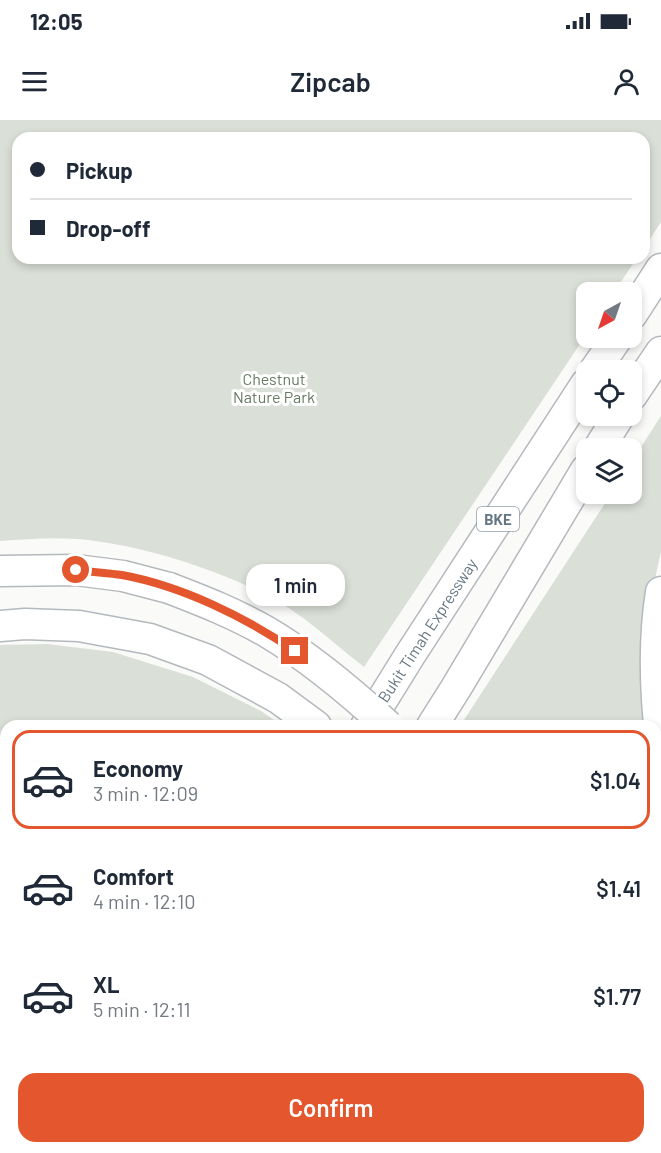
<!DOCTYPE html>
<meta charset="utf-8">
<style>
:root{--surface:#fff;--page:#f2f2f3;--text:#1f2937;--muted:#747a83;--line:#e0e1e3;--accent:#e4572e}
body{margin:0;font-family:Barlow,sans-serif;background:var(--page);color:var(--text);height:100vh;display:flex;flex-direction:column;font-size:22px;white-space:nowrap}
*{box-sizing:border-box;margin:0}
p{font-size:20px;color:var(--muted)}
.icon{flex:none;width:33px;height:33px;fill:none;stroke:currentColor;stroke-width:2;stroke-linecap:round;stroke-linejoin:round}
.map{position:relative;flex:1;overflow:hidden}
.side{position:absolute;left:0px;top:600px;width:662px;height:434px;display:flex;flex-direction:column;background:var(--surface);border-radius:18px 18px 0 0;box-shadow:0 3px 9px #0003}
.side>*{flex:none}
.guide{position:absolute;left:12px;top:12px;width:638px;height:132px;border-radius:18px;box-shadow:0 3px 9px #0003;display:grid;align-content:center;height:132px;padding:0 18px;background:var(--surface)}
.needle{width:39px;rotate:220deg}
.controls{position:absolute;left:576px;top:162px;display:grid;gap:12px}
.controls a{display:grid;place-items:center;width:66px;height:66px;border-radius:12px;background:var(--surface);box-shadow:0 3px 9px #0003;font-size:30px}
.end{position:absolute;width:27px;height:27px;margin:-14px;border:8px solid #e4572e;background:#fff;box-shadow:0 0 0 3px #fff}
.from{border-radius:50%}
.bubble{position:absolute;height:42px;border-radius:18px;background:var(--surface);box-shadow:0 3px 9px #0003;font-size:20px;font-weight:600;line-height:42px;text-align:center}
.guide b{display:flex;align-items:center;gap:21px;height:57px;font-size:22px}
.guide b+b{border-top:2px solid var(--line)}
.guide i{width:15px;height:15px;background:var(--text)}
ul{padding:10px 0 0;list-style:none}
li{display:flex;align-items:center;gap:18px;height:99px;margin:0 12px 9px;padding:0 6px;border:3px solid transparent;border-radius:18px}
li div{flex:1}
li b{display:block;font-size:22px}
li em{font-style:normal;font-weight:600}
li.selected{border-color:var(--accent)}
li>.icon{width:54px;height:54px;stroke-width:1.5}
.primary-button{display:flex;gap:12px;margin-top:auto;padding:12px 18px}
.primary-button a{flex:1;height:69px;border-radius:18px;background:var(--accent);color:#fff;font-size:24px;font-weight:600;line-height:69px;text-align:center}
.status{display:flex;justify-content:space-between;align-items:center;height:42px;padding:0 30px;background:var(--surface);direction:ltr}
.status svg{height:16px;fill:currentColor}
header{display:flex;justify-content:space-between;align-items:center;height:78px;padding:0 18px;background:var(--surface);font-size:27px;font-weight:600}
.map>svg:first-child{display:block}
.green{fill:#dadfd7}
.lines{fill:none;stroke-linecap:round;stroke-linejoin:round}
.highway-casing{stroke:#b4b9bd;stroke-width:33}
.highway{stroke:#fff;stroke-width:30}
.highway-bridge-casing{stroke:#b4b9bd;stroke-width:33;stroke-linecap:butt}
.highway-bridge{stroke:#fff;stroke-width:30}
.route{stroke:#e4572e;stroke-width:8}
.labels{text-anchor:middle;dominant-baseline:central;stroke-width:6;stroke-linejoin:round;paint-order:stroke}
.shield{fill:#fff;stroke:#939fa8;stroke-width:1.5}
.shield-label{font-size:15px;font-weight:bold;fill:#657683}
.park-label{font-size:16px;fill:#687a64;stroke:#fff}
.street-label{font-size:16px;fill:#657683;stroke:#fff}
</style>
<div class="status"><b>12:05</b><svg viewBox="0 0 49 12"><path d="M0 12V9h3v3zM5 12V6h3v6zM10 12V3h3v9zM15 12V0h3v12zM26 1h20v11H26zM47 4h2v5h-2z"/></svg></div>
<header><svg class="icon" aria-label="menu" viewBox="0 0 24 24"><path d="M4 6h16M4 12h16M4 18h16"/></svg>Zipcab<svg class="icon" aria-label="person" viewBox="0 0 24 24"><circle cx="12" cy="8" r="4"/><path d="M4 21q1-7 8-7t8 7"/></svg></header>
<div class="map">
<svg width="661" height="1033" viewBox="0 0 661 1033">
<rect width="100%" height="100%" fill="#fafaf8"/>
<path class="green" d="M0 0H661V102L644 128V18H18V138H637L614 172H586V215L364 547C332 522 302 493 265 474 256 469 245 465 236 461 186 440 132 424 78 419 52 417 26 419 0 421Z
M661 296V431L653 468 648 606H460L611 374H632V341Z
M47 524 113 532 193 557 261 591 283 606H6V944L0 947V525Z
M656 663 657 677 661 687V812L656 807Z
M656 925 661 930V983L656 981Z
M6 981V1028H70L66 1033H0V984Z
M656 1027 661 1029V1033H304L315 1028Z
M188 1028H238L231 1033H185Z"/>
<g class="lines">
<defs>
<path id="highway" d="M632 194 661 149
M595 250 617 218
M632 275 661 232
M599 328 619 296
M0 451 76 450 123 456 169 468
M661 472C653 522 655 573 661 623
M0 506 25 504 79 506 150 519 208 540 278 578 316 606
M366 606 410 535 586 264
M432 606 456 568 586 350
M656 845 661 850
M656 901 661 906
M0 965 6 962
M656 1005 661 1007
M102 1033 105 1028
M154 1033 157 1028
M263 1033 271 1028"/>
</defs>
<use href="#highway" class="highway-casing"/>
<use href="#highway" class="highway"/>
<defs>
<path id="highway-bridge" d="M169 468C203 481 236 494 267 512 311 538 351 572 388 606"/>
</defs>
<use href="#highway-bridge" class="highway-bridge-casing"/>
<use href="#highway-bridge" class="highway-bridge"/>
</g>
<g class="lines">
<path class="route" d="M76 450C91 452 107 453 122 455 182 466 245 497 295 531"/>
</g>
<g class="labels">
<rect class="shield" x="477" y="387" width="42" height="24" rx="4.5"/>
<g class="shield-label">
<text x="498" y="399">BKE</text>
</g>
<g class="park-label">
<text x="274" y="258">Chestnut<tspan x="274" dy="18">Nature Park</tspan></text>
</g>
<g class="street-label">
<text transform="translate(427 510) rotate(-57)">Bukit Timah Expressway</text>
</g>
</g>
</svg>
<div class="controls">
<a><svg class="needle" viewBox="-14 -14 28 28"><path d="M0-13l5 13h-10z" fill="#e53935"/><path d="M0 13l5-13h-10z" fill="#747a83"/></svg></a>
<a><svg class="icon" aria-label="locate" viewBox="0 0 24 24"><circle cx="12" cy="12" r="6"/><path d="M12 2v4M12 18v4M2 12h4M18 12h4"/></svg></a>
<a><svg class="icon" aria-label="layers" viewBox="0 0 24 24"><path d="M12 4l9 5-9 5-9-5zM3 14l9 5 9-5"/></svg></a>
</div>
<i class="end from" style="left:76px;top:450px"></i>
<i class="end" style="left:295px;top:531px"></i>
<div class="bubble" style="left:246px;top:444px;width:99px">1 min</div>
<div class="guide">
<b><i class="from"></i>Pickup</b>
<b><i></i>Drop-off</b>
</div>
<section class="side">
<ul>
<li class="selected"><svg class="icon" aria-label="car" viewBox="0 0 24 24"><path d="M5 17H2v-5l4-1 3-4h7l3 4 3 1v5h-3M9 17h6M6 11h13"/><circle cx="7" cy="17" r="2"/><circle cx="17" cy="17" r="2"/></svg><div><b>Economy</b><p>3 min · 12:09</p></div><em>$1.04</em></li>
<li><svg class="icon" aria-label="car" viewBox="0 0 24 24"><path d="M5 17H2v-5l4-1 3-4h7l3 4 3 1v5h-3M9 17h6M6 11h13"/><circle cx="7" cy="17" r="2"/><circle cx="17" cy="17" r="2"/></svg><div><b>Comfort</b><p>4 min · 12:10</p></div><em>$1.41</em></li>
<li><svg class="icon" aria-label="car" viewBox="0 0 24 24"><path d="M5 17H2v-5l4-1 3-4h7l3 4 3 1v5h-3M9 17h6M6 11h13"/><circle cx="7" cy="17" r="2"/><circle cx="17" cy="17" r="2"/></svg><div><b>XL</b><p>5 min · 12:11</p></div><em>$1.77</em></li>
</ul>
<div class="primary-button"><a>Confirm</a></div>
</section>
</div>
